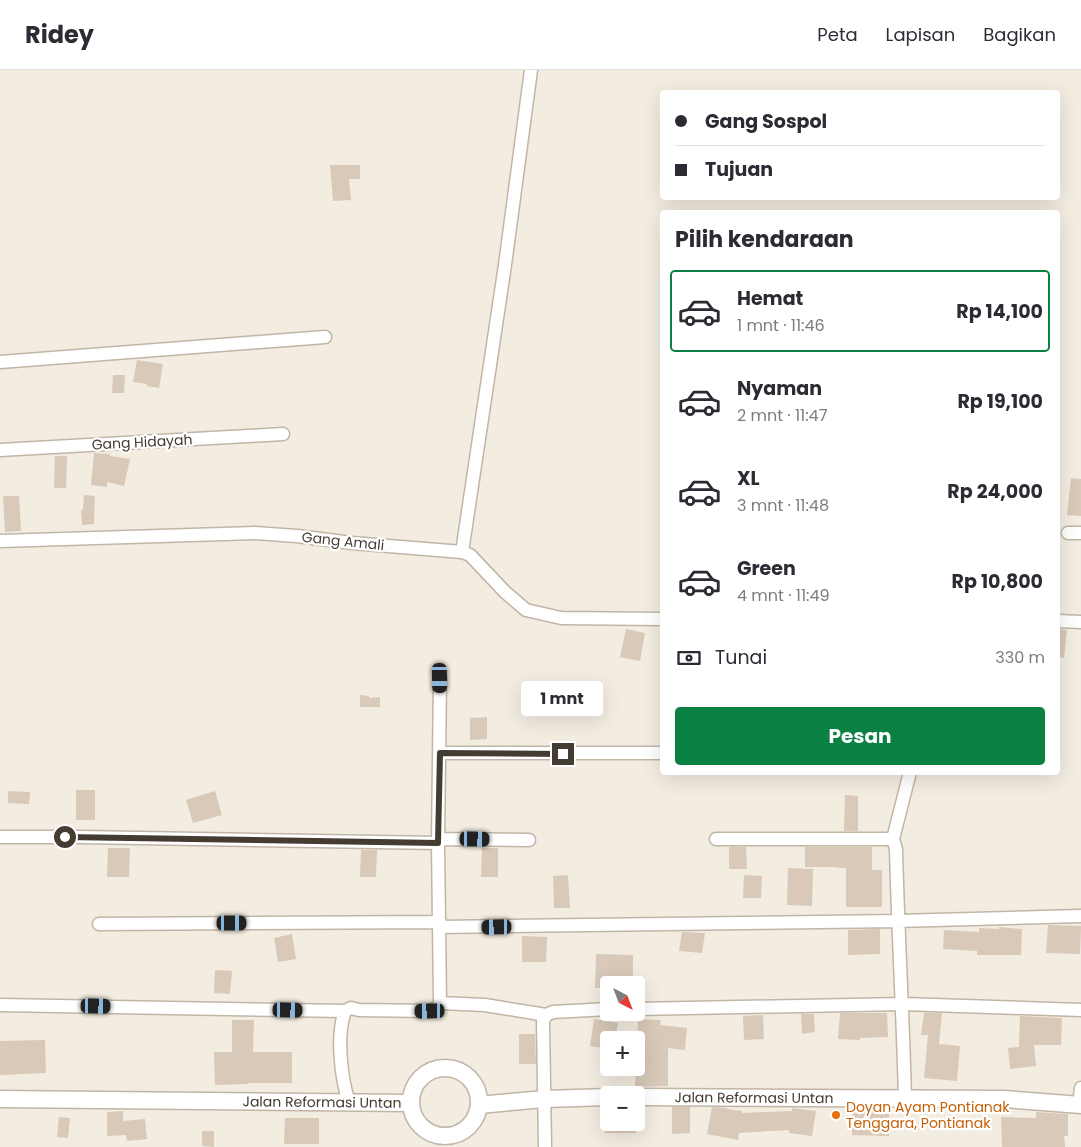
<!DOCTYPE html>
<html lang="id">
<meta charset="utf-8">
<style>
:root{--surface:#fff;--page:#f2f2f3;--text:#2b2b33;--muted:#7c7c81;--line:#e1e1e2;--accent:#0b8043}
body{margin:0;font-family:Poppins,sans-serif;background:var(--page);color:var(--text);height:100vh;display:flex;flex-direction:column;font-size:19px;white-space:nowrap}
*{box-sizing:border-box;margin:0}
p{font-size:16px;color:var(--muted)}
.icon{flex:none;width:28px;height:28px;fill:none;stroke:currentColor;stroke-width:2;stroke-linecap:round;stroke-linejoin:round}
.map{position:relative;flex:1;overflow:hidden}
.drawer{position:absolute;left:660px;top:140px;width:400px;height:565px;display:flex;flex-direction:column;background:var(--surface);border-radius:5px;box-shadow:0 5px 20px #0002}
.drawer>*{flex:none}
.guide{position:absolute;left:660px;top:20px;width:400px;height:110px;border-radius:5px;box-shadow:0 5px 20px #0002;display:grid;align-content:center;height:110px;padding:0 15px;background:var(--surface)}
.needle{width:32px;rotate:138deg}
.tools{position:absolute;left:600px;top:906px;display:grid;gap:10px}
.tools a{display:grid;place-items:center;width:45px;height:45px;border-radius:5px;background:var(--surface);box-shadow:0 5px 20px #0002;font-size:25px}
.end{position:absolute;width:22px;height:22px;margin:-11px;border:6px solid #443b31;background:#fff;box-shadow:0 0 0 2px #fff}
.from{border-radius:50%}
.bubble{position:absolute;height:35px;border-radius:5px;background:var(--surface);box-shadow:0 5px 20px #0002;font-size:16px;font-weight:700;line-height:35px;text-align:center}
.car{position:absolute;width:15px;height:30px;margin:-15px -8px;border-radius:6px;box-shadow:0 0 4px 1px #0007;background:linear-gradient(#222 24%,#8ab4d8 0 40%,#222 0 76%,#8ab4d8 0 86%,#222 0)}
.guide b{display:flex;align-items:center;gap:18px;height:48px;font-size:19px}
.guide b+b{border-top:1px solid var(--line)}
.guide i{width:12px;height:12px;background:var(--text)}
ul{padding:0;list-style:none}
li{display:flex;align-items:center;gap:15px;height:82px;margin:0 10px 8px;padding:0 5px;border:2px solid transparent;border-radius:5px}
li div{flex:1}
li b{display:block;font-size:19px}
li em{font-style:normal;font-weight:700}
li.selected{border-color:var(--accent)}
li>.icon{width:45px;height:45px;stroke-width:1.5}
h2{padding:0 15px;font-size:22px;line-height:60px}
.pay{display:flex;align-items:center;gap:12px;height:55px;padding:0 15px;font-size:19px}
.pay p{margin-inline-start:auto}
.button{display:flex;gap:10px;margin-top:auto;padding:10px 15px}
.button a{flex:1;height:58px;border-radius:5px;background:var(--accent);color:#fff;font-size:20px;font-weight:700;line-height:58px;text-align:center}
header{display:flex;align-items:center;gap:30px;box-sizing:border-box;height:70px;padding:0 25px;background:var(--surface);border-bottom:1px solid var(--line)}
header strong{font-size:24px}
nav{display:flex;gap:28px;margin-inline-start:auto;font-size:18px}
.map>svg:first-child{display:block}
.building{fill:#d8c9b8}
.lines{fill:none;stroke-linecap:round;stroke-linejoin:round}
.minor-casing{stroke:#c1b5a6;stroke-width:15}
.tertiary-casing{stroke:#c1b5a6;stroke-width:19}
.minor{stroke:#fff;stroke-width:12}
.tertiary{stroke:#fff;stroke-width:16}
.route{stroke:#443b31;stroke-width:6}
.food-dot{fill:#e8710a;stroke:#fff;stroke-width:2}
.labels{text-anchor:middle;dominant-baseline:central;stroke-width:4.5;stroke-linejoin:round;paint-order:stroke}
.street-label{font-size:14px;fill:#443b31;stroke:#fff}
.food-label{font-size:14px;fill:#c56008;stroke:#fff;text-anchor:start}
</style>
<header>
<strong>Ridey</strong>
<nav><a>Peta</a><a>Lapisan</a><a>Bagikan</a></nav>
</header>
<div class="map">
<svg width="1081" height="1077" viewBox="0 0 1081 1077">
<rect width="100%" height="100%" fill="#f3ece1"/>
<path class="building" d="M330 95H360V109H349L351 130 333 131Z
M137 290 163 294 159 318 147 316V314L133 312Z
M113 305H125L124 323H112Z
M94 383 110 384V386L130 389 124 416 107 412V417L91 415Z
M55 386H67L66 418H54Z
M1071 408 1081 409V446L1067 445Z
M84 425 95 426 94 454 82 455 81 440H83Z
M3 426H19L21 461 5 462Z
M626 559 645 563 640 591 620 587Z
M1058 559 1067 560 1064 588 1058 587Z
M360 625 369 626V628L380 627V637H360Z
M487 647V669L470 670V648Z
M76 720H95V750H76Z
M8 721 30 722 29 734 8 733Z
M215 721 222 745 193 753 186 730Z
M845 725 858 726V761H844Z
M729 777H746L747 799H729Z
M805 777H872V800H882V837H846V798L832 797H805Z
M108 778H130L129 807H107Z
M482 778H498V807H481Z
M361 780H377L376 807H360Z
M788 798 813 799 812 836 787 835Z
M568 805 570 838H554L553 806Z
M744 805 762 806 761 828H743Z
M1048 855 1081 856 1080 884 1046 883Z
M999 857 1022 859 1021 885H977V881L943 879 944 860 979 862V858L999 859Z
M880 859V884L848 885V860Z
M682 862 705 863 702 883 679 881Z
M292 864 296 889 278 892 274 868Z
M522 866 547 867 546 892H522Z
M596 884 633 885V915H609V918H595Z
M215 900 232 901 230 924 214 923Z
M840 943H887L888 967 860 968V970L838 969Z
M924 943H942L939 974 960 976 957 1011 924 1008 928 965H921Z
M801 944H814L815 962 802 964Z
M763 945 764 969 744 970 743 946Z
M1020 946 1062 948 1061 975H1034L1036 996 1010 999 1008 978 1019 977Z
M594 949 618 953 615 970H609V979L590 976Z
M638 949 661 950 660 955 687 958 685 980 668 978V1016L635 1017Z
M232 950H254L253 982H292V1013H248V1014L215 1015 214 982H232Z
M519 964H535L536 994H519Z
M45 970 46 1003 0 1005V971Z
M672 1037H690V1063L672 1064Z
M712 1037 727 1038V1039L742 1041V1043L792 1041V1038L816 1041 812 1066 789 1063V1060L739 1063 738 1070 707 1064Z
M852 1039H889V1066L852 1065Z
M123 1041V1051L145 1049 147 1069 127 1071 126 1065 107 1066V1042Z
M1036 1042 1068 1044V1066H1064L1065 1077H1002L1001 1047 1036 1048Z
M59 1047 70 1048 68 1068 57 1067Z
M285 1048H319V1074H284Z
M605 1052H635L636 1063H605Z
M202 1061H214V1077L202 1076Z"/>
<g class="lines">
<defs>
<path id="minor" d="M0 292 325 267
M0 380 283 364
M1068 463H1081
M0 471 255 463 297 466 352 473 462 482 470 485 505 522 526 540 561 548 662 549
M462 482 505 195 531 0
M1058 551 1081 552
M440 683H662
M0 767H81L438 773
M439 769 529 770
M716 769H893L896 779C898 862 903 946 905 1030
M893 769 910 702
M99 854 440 852
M440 857 897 851 1081 846
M440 933 485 935 546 945
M0 935 345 941
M636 939 903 934 1081 940
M349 1033C341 1008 336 965 345 941L351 938 359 940 430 941 438 937 440 933 438 773 440 608
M1079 1035 1081 1018
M545 1077 543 951 546 945 553 942 609 939"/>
<g id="tertiary">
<circle cx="445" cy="1032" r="34"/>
<path id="s1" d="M636 1027 1004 1029 1081 1035"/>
<path id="s2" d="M0 1029 411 1033"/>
<path d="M479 1035 544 1029 609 1027"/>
</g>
</defs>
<use href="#minor" class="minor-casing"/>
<use href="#tertiary" class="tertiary-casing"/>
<use href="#minor" class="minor"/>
<use href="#tertiary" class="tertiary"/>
</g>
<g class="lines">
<path class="route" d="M65 767 438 773 440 683 563 684"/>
</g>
<circle class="food-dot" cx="836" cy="1045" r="5"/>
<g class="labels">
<g class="street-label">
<text transform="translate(142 372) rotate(-3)">Gang Hidayah</text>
<text transform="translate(343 471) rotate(6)">Gang Amali</text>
<text stroke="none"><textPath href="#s1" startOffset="118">Jalan Reformasi Untan</textPath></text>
<text stroke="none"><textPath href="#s2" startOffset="322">Jalan Reformasi Untan</textPath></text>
</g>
<g class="food-label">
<text x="846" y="1037">Doyan Ayam Pontianak<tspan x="846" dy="16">Tenggara, Pontianak</tspan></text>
</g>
</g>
</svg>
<div class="tools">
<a><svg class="needle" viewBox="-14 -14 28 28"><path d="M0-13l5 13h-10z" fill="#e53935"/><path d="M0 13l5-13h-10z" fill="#7c7c81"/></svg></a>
<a>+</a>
<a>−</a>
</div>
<i class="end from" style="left:65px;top:767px"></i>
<i class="end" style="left:563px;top:684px"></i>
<div class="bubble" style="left:521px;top:611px;width:82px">1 mnt</div>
<i class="car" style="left:440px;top:608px;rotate:179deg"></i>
<i class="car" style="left:475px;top:769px;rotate:91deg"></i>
<i class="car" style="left:232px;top:853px;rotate:90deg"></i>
<i class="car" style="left:497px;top:857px;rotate:269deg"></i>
<i class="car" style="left:96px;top:936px;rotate:91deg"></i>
<i class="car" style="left:288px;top:940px;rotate:91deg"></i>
<i class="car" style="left:430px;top:941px;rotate:269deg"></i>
<div class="guide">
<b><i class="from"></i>Gang Sospol</b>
<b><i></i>Tujuan</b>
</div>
<section class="drawer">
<h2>Pilih kendaraan</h2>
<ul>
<li class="selected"><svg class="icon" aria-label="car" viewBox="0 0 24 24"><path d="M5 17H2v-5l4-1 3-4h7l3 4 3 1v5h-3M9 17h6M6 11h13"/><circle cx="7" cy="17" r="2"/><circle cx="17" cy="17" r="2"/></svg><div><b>Hemat</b><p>1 mnt · 11:46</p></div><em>Rp 14,100</em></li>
<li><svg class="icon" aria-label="car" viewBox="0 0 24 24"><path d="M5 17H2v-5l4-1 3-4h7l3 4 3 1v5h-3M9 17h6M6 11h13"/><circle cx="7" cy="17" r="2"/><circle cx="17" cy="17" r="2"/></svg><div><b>Nyaman</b><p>2 mnt · 11:47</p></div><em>Rp 19,100</em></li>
<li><svg class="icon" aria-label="car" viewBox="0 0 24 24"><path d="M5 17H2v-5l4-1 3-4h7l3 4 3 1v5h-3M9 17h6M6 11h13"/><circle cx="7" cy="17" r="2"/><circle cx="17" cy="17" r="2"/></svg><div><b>XL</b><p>3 mnt · 11:48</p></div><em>Rp 24,000</em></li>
<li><svg class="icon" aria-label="car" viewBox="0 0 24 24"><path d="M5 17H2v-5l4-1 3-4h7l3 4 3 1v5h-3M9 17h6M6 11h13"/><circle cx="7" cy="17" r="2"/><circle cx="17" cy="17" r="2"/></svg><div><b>Green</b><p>4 mnt · 11:49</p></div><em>Rp 10,800</em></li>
</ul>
<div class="pay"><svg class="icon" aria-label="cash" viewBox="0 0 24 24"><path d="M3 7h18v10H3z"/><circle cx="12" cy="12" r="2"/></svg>Tunai<p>330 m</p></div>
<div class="button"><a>Pesan</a></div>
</section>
</div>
